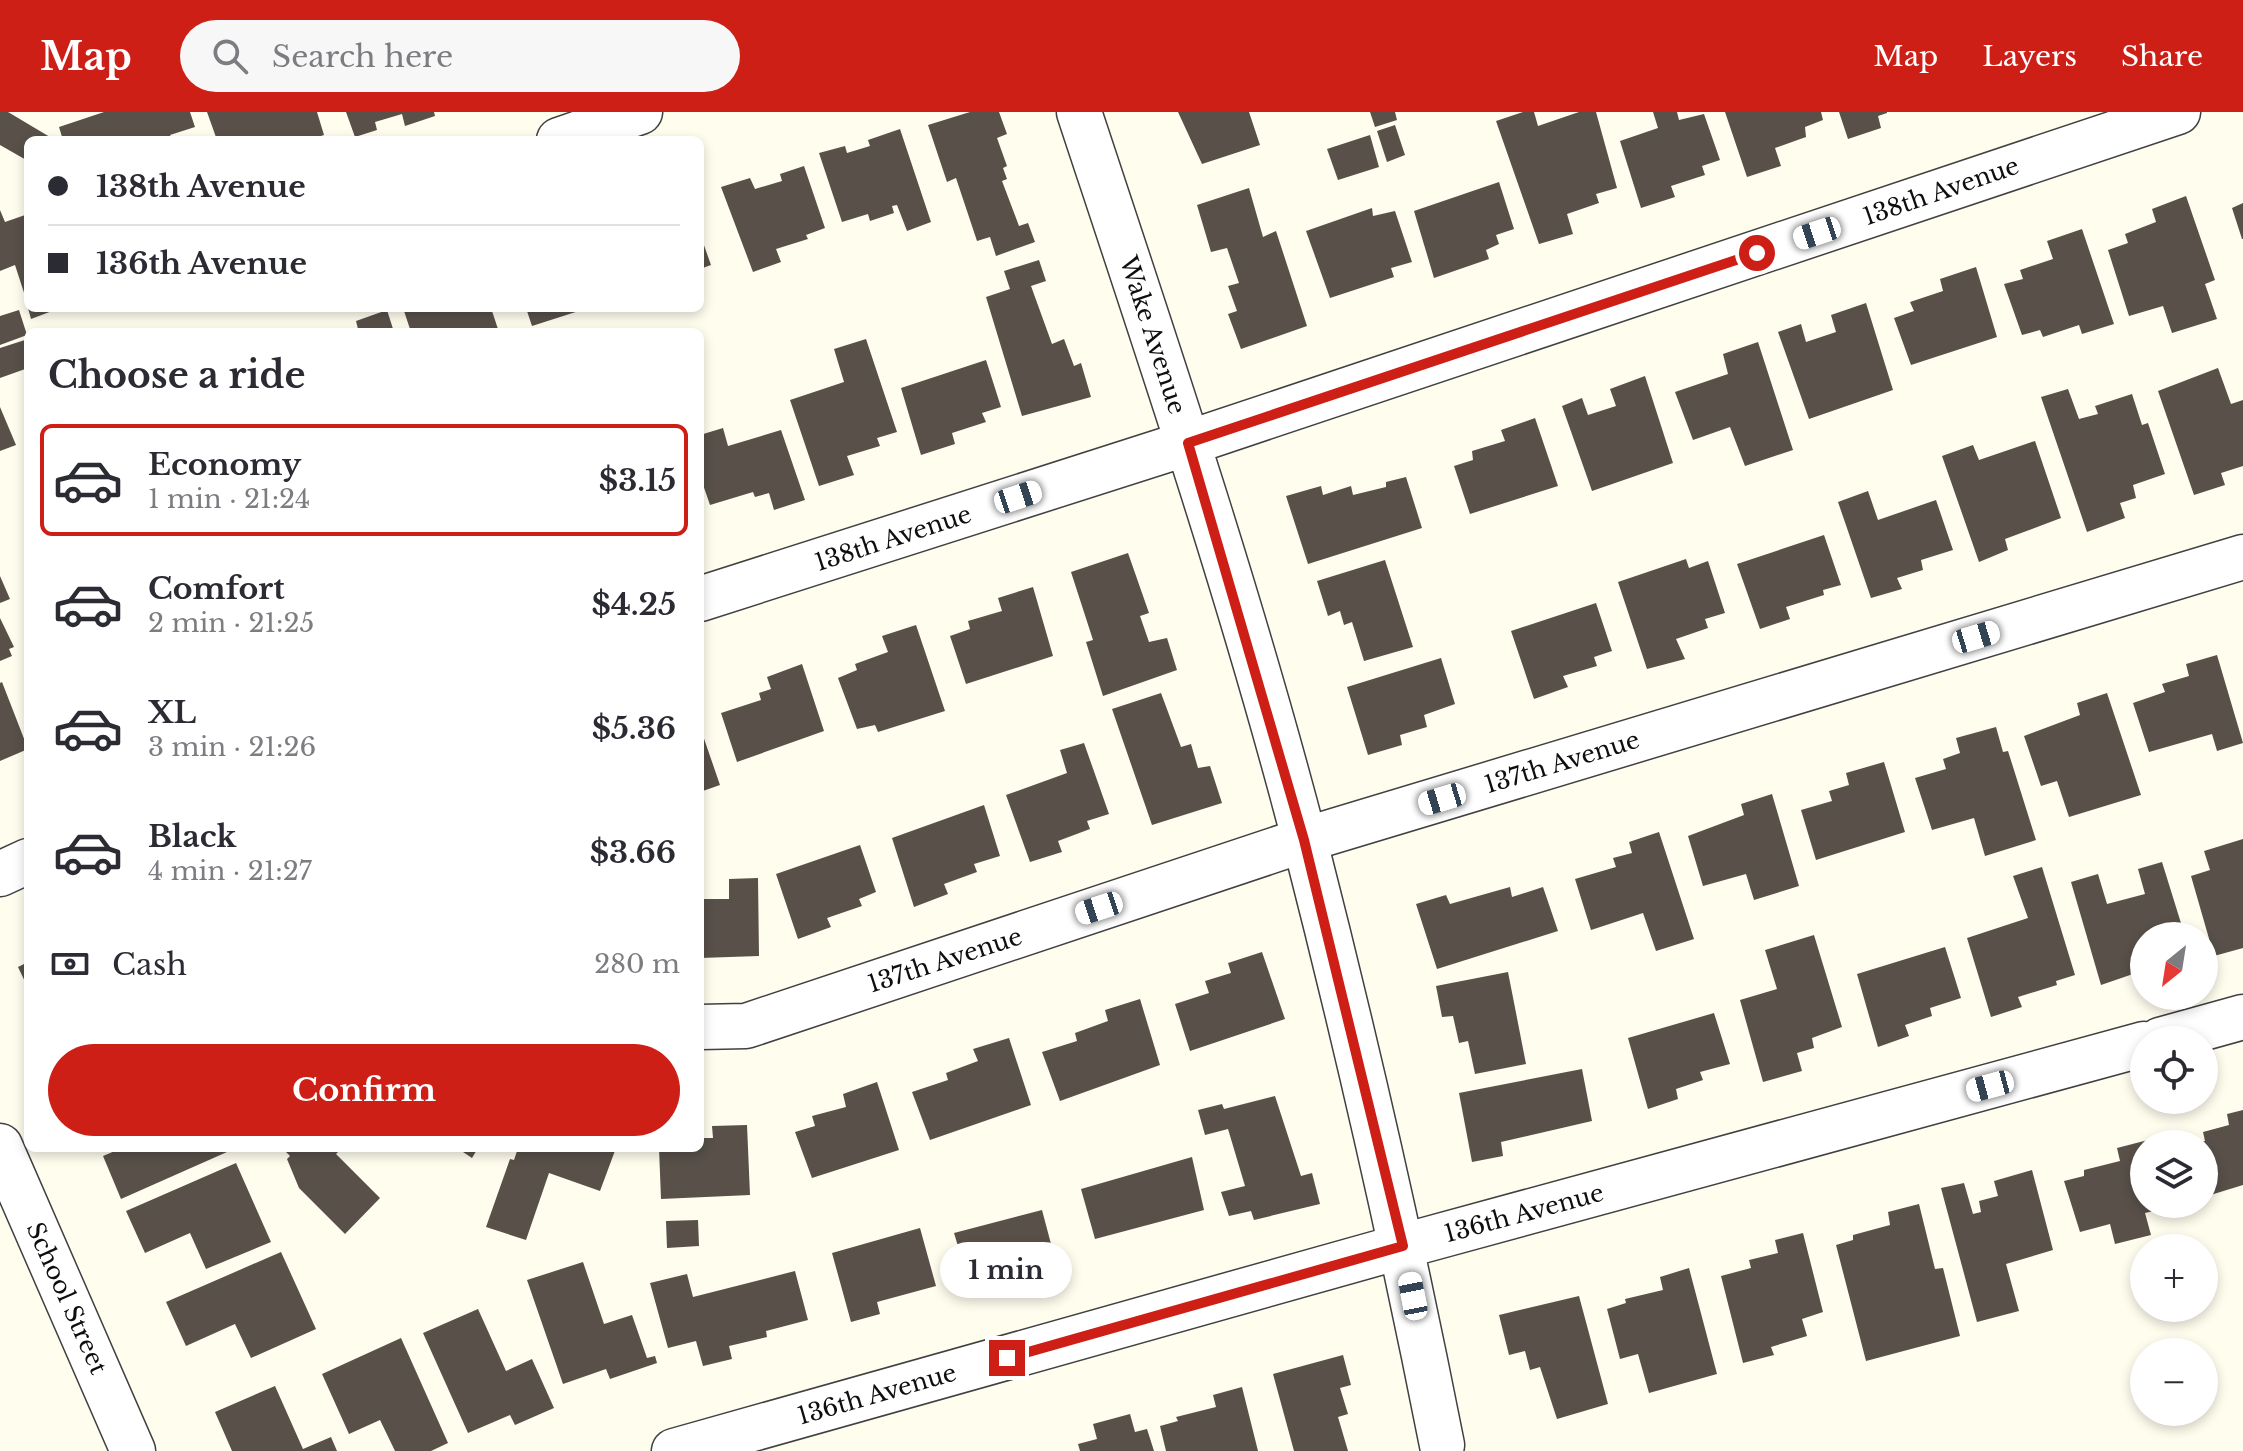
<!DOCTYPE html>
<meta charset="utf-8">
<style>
:root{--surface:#fff;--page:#f7f7f7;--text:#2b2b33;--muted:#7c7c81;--line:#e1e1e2;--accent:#cd1f16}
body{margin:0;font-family:"Libre Baskerville",serif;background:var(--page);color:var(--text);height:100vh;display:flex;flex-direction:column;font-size:30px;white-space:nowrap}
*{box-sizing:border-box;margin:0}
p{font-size:26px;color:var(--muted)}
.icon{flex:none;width:44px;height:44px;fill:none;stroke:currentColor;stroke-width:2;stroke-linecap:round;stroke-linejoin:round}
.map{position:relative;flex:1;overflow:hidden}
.side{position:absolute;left:24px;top:216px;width:680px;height:824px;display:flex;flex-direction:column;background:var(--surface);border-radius:12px;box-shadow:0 4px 12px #0003}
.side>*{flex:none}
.top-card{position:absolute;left:24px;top:24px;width:680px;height:176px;border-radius:12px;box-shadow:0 4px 12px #0003;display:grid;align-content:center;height:176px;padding:0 24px;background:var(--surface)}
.needle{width:52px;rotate:210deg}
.tools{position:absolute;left:2130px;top:810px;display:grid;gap:16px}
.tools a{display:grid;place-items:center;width:88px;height:88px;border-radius:50%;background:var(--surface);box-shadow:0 4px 12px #0003;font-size:40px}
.end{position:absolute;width:36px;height:36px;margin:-18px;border:10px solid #cd1f16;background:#fff;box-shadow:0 0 0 4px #fff}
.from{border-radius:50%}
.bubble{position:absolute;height:56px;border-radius:28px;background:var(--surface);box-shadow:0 4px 12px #0003;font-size:26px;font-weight:800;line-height:56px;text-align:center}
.car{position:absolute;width:24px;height:48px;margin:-24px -12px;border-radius:10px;box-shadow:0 0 6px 2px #0007;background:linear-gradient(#fff 24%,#345 0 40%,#fff 0 76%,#345 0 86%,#fff 0)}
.top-card b{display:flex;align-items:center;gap:28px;height:76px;font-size:30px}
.top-card b+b{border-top:2px solid var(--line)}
.top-card i{width:20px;height:20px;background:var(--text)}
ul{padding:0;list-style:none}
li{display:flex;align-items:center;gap:24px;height:112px;margin:0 16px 12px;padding:0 8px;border:4px solid transparent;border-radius:12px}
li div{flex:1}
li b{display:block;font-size:30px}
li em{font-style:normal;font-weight:800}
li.selected{border-color:var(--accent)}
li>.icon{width:72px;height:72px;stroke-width:1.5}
h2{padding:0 24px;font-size:36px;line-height:96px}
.pay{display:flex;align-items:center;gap:20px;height:88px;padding:0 24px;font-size:30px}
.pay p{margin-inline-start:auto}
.action{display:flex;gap:16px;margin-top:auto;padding:16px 24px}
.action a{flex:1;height:92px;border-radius:48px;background:var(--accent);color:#fff;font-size:32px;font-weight:800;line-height:92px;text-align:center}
header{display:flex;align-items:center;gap:48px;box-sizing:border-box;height:112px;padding:0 40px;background:var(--accent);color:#fff}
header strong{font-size:38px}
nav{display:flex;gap:44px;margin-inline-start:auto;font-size:28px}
.search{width:560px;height:72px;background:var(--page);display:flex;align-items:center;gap:20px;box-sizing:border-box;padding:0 28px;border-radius:44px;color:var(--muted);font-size:30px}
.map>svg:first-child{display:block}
.building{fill:#585049}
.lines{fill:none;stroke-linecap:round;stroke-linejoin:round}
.minor-casing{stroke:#414141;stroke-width:47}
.minor{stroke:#fff;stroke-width:44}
.route{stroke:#cd1f16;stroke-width:10}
.labels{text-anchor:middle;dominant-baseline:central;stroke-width:8;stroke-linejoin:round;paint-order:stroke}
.street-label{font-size:24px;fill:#0e0e0e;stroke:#fff}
</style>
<header>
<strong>Map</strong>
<div class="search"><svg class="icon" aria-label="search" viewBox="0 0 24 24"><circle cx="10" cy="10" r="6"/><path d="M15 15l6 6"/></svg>Search here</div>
<nav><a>Map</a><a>Layers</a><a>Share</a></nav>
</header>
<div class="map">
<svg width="2243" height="1339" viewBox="0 0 2243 1339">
<rect width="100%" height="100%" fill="#fffdee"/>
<path class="building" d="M0 0H8L55 28H28V49L0 33Z
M104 0H190L195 15 170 23 173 28H63L59 15Z
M207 0H317L324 23 308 28H292L291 25 217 28Z
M346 0H434L435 4 405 14 402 2 375 10 377 18 355 25Z
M970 0H999L1007 22 997 26 1007 54 1003 56 1007 67 1002 69 1019 114 1028 111 1035 130 996 144 990 125 977 129 956 66 947 70 928 13Z
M1178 0H1249L1260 33 1202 52Z
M1370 0H1395L1397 8 1375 15Z
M1523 0H1534L1538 14 1579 0H1596L1617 76 1596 82 1599 91 1567 102 1573 122 1539 132 1496 9Z
M1653 0H1677L1679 8 1704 2 1720 48 1702 54 1705 63 1671 74 1675 85 1641 96 1620 29 1658 16Z
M1725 0H1821L1823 8 1805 15 1806 25 1775 36 1781 54 1747 65Z
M1839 0H1887V1L1878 4 1881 16 1848 27Z
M1395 13 1405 43 1387 50 1377 19Z
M900 17 931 110 907 119 897 93 892 94 894 101 870 109 868 102 842 110 819 41 845 34 847 41 870 34 868 28Z
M1370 23 1379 55 1338 68 1327 37Z
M804 54 825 116 806 123 808 127 776 137 781 150 753 160 721 75 750 66 755 77 782 69 780 62Z
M1499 70 1514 117 1496 123 1499 132 1486 138 1489 147 1434 166 1414 99Z
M1249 76 1263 125 1276 119 1307 214 1241 237 1228 202 1237 199 1228 174 1239 171 1227 136 1211 140 1197 93Z
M2186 84 2215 168 2205 172 2217 207 2172 221 2163 194 2129 204 2108 138 2128 131 2125 122 2156 110 2152 97Z
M2243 91V127H2242L2232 96Z
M1372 96 1373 104 1395 99 1412 150 1391 156 1394 165 1330 186 1306 119Z
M0 98 5 110 28 102V193L15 153 0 159Z
M2082 117 2114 212 2082 222 2079 213 2043 225 2040 218 2022 223 2004 172 2023 167 2020 158 2053 147 2047 129Z
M700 122 711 153 700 157Z
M1039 148 1046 169 1031 174 1052 232 1064 227 1074 254 1081 251 1091 285 1022 304 986 185 1010 177 1004 159Z
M1976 155 1997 225 1911 253 1894 206 1914 199 1910 190 1943 179 1940 167Z
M1866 191 1893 278 1809 307 1778 220 1801 212 1806 230 1836 220 1831 203Z
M28 196H60L31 207Z
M403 196H491L499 220H411Z
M526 196H585V197L532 214Z
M19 198 27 223 0 233V204Z
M387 198 394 220H351L358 217 356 209Z
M28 227V256L0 266V236Z
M866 227 897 320 877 326 880 334 847 344 854 363 819 374 790 288 844 270 834 237Z
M1758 230 1793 338 1745 354 1730 315 1693 328 1675 280 1728 262 1723 242Z
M986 248 1001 295 982 301 986 310 952 321 955 332 921 343 901 276Z
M2218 256 2231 292 2243 288V354L2221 361 2225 373 2194 383 2158 279Z
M1645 264 1673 351 1592 379 1562 294 1582 286 1588 303 1616 294 1610 277Z
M2068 277 2079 307 2098 302 2095 294 2132 282 2142 313 2148 311 2165 362 2133 373 2136 386 2120 391 2125 406 2087 420 2041 285Z
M0 295 16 333 0 339Z
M1535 306 1558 374 1470 402 1454 354 1473 348 1472 339 1505 329 1501 318Z
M723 316 728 334 781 318 805 388 774 398 769 381 755 385 753 380 710 393 700 364V323Z
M2035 329 2061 406 2005 427 2008 438 1979 450 1942 344 1973 333 1979 348Z
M1406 365 1422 416 1308 452 1286 384 1321 374 1323 383 1351 374 1353 383 1386 375V370Z
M1868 379 1878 408 1936 388 1953 438 1921 448 1923 458 1897 466 1902 477 1871 486 1838 390Z
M1824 423 1841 473 1823 478 1824 483 1786 495 1790 507 1760 517 1737 452Z
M1128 441 1149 501 1140 504 1149 530 1167 526 1177 558 1103 584 1086 530 1093 528 1071 460Z
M1686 447 1689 456 1708 449 1725 501 1705 507 1708 516 1676 527 1685 547 1647 557 1618 470Z
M1385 448 1413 535 1364 549 1352 510 1344 513 1340 499 1328 504 1317 469Z
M0 464 10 487 0 491Z
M1033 475 1053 544 966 572 950 524 970 517 968 509 1002 499 998 486Z
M1596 491 1612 539 1594 545 1597 554 1563 564 1568 575 1534 587 1511 519Z
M0 506 14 535 9 537 12 544 0 549Z
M916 513 945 599 878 620 875 613 857 617 838 566 857 558 855 552 888 540 882 524Z
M2217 543 2243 631 2217 639 2212 622 2149 640 2133 591 2165 580 2162 572 2189 564 2186 552Z
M1441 546 1455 592 1424 603 1427 615 1400 623 1402 633 1368 643 1347 575Z
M802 552 824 619 737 650 721 601 761 588 759 581 771 577 767 565Z
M2 570 28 637 0 649V571Z
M1161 581 1181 635 1191 632 1198 656 1210 654 1222 691 1152 713 1112 597Z
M2107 581 2141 683 2069 705 2057 669 2041 674 2024 624 2080 603 2077 591Z
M700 615 720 673 700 680Z
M1996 615 2003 640 2008 639 2036 728 1985 744 1974 706 1932 718 1915 666 1946 657 1943 647 1960 641 1956 626Z
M1084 631 1109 702 1087 709 1090 717 1058 729 1062 740 1030 750 1006 683 1067 661 1060 638Z
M1884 650 1905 720 1816 748 1801 698 1832 689 1829 679 1849 673 1846 661Z
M1772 682 1799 774 1754 788 1746 762 1703 774 1688 724 1744 703 1741 692Z
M984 693 1000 744 974 752 977 760 944 772 948 782 914 795 892 726Z
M1659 720 1694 827 1656 839 1643 801 1591 818 1575 767 1616 755 1613 746 1632 741 1629 730Z
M2243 727V836L2214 844 2191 764 2210 758 2204 739Z
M860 733 876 780 859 787 862 794 827 806 831 815 798 827 776 762Z
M2162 750 2185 824H2144V847L2130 851 2133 862 2101 873 2071 770 2098 762 2107 792 2145 782 2138 757Z
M2042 755 2075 863 2056 869 2057 873 2018 885 2022 895 1991 905 1967 826 2028 806 2013 764Z
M758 766 759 844 700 846V787H729V767Z
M1510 775 1512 785 1543 775 1558 819 1437 857 1416 792 1446 783 1450 792Z
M1814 823 1842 915 1812 926 1814 936 1797 941 1802 959 1763 970 1740 888 1777 877 1765 838Z
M1945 835 1961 886 1930 896 1932 904 1905 913 1909 924 1878 935 1857 862Z
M1262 840 1285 907 1190 939 1175 892 1209 881 1205 869 1231 861 1228 851Z
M28 850V876L18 855Z
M1508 860 1526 952 1475 962 1468 929 1459 931 1453 904 1442 905 1436 874Z
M1140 887 1160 953 1060 989 1042 940 1077 929 1075 921 1108 909 1105 898Z
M1714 901 1730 952 1700 960 1703 968 1676 977 1678 987 1648 997 1628 926Z
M1009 926 1031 993 930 1028 912 980 948 968 946 961 978 949 973 937Z
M1582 957 1592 1009 1501 1030 1503 1044 1472 1050 1459 981Z
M877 970 899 1038 812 1066 795 1020 815 1014 812 1004 846 995 843 982Z
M1275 984 1301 1064 1312 1061 1320 1092 1254 1108 1251 1099 1229 1104 1221 1080 1245 1074 1228 1017 1205 1023 1198 998 1222 992 1224 997Z
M2243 998V1073L2204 1085V1032L2198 1031 2205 1029 2203 1020 2229 1013 2227 1002Z
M747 1013 750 1083 661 1087 659 1036H700V1026H713L712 1014Z
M2148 1028 2149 1032H2144V1092H2165L2166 1096 2145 1101 2151 1123 2115 1132 2110 1112 2080 1120 2064 1069 2084 1064V1058L2120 1049 2117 1036Z
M122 1036H236L121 1087 103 1044Z
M282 1036H342L336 1042 380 1086 345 1122 299 1076 287 1047 290 1044Z
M457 1036H478L472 1046Z
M518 1036H616L600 1079 549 1061 526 1128 486 1115 510 1047 514 1048Z
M1192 1045 1204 1098 1095 1127 1081 1077Z
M236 1051 271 1130 206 1157 190 1121 145 1141 126 1099Z
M2032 1058 2053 1138 2006 1152 2019 1199 1977 1210 1941 1076 1964 1071 1973 1102 1981 1100 1979 1089 1998 1084 1994 1069Z
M1919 1092 1935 1157 1943 1156 1960 1224 1866 1249 1836 1133 1853 1128V1123L1890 1113 1888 1100Z
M1042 1098 1055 1147 968 1167 954 1121Z
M698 1108 699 1134 667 1136 666 1109Z
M920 1116 936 1174 877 1190 880 1202 851 1210 832 1141Z
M1803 1121 1823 1200 1802 1207 1807 1224 1771 1235 1774 1243 1743 1251 1721 1164 1751 1156 1749 1148 1778 1141 1775 1128Z
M281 1140 316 1217 251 1246 235 1212 186 1234 166 1190Z
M583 1150 604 1212 632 1203 647 1246 655 1244 657 1251 610 1267 606 1257 563 1272 527 1168Z
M1689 1156 1717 1262 1649 1281 1638 1242 1620 1247 1607 1197 1626 1191 1625 1187 1663 1178 1660 1165Z
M795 1159 808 1208 766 1219 767 1225 729 1234 732 1247 703 1254 696 1229 668 1236 650 1171 687 1162 693 1185Z
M1579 1184 1608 1292 1557 1307 1540 1255 1530 1258 1525 1239 1509 1243 1499 1203Z
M478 1197 506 1259 532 1247 554 1296 515 1313 510 1303 468 1321 423 1221Z
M401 1226 448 1331 431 1339H395L380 1308 349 1322 322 1262Z
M1343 1243 1351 1273 1340 1276 1348 1302 1338 1305 1348 1339H1294L1273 1262Z
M275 1274 303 1337 331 1325 337 1339H232L215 1300Z
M1242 1275 1258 1339H1166L1160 1314 1178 1309 1176 1305 1216 1295 1213 1283Z
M1130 1302 1135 1320 1147 1317 1154 1339H1080L1078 1332 1097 1327 1093 1312Z"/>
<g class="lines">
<defs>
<path id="minor" d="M1079 0C1159 242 1241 484 1305 730 1356 929 1402 1130 1442 1333
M559 28 640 0
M700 487 1188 331 2178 0
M0 762 28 749
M700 915 746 914 1304 728 2243 445
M2160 928 2243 905
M0 1034 133 1339
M674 1339 1403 1134 2144 932"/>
</defs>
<use href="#minor" class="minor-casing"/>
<use href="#minor" class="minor"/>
</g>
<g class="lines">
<path class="route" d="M1007 1246 1403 1134 1304 728 1188 331 1757 141"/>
</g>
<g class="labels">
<g class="street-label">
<text transform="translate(1941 79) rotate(-19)">138th Avenue</text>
<text transform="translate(1153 223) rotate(72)">Wake Avenue</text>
<text transform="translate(893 426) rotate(-18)">138th Avenue</text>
<text transform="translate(1562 650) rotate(-17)">137th Avenue</text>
<text transform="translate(945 848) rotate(-18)">137th Avenue</text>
<text transform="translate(1524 1101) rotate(-15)">136th Avenue</text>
<text transform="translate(67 1186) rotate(66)">School Street</text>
<text transform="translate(877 1282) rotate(-16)">136th Avenue</text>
</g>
</g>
</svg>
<div class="tools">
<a><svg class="needle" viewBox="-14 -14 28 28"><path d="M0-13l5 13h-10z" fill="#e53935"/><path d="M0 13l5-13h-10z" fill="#7c7c81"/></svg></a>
<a><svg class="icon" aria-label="locate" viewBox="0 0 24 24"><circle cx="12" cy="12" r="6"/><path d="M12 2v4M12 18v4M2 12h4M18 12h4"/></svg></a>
<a><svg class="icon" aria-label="layers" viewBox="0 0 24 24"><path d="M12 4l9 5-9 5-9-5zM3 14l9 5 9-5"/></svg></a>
<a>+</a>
<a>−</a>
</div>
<i class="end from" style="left:1757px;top:141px"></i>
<i class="end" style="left:1007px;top:1246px"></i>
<div class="bubble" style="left:940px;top:1130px;width:132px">1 min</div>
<i class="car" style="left:1817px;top:121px;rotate:252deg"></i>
<i class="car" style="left:1018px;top:385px;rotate:72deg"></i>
<i class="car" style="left:1976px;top:525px;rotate:73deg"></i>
<i class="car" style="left:1442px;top:687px;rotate:253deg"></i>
<i class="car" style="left:1099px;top:796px;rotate:252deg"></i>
<i class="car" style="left:1990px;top:974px;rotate:255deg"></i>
<i class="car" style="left:1413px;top:1184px;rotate:349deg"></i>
<div class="top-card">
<b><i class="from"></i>138th Avenue</b>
<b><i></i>136th Avenue</b>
</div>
<section class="side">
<h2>Choose a ride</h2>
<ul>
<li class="selected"><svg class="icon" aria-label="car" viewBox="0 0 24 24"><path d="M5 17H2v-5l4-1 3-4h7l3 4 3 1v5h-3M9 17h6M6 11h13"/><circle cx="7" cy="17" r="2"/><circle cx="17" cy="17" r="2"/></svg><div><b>Economy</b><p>1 min · 21:24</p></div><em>$3.15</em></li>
<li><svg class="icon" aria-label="car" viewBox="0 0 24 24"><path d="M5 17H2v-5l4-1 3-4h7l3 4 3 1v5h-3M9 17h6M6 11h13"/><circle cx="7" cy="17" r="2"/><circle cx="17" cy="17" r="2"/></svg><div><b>Comfort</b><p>2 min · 21:25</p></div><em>$4.25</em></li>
<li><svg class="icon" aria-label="car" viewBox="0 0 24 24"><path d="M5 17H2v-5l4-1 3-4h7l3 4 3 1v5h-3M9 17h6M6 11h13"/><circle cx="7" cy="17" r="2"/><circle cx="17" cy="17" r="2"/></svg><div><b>XL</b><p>3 min · 21:26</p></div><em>$5.36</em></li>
<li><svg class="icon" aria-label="car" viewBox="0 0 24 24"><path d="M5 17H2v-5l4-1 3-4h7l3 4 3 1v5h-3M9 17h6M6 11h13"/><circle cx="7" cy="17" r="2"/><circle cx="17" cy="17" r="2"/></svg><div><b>Black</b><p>4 min · 21:27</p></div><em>$3.66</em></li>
</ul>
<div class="pay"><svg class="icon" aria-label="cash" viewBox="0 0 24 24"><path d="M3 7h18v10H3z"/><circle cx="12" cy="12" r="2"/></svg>Cash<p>280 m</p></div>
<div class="action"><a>Confirm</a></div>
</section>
</div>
